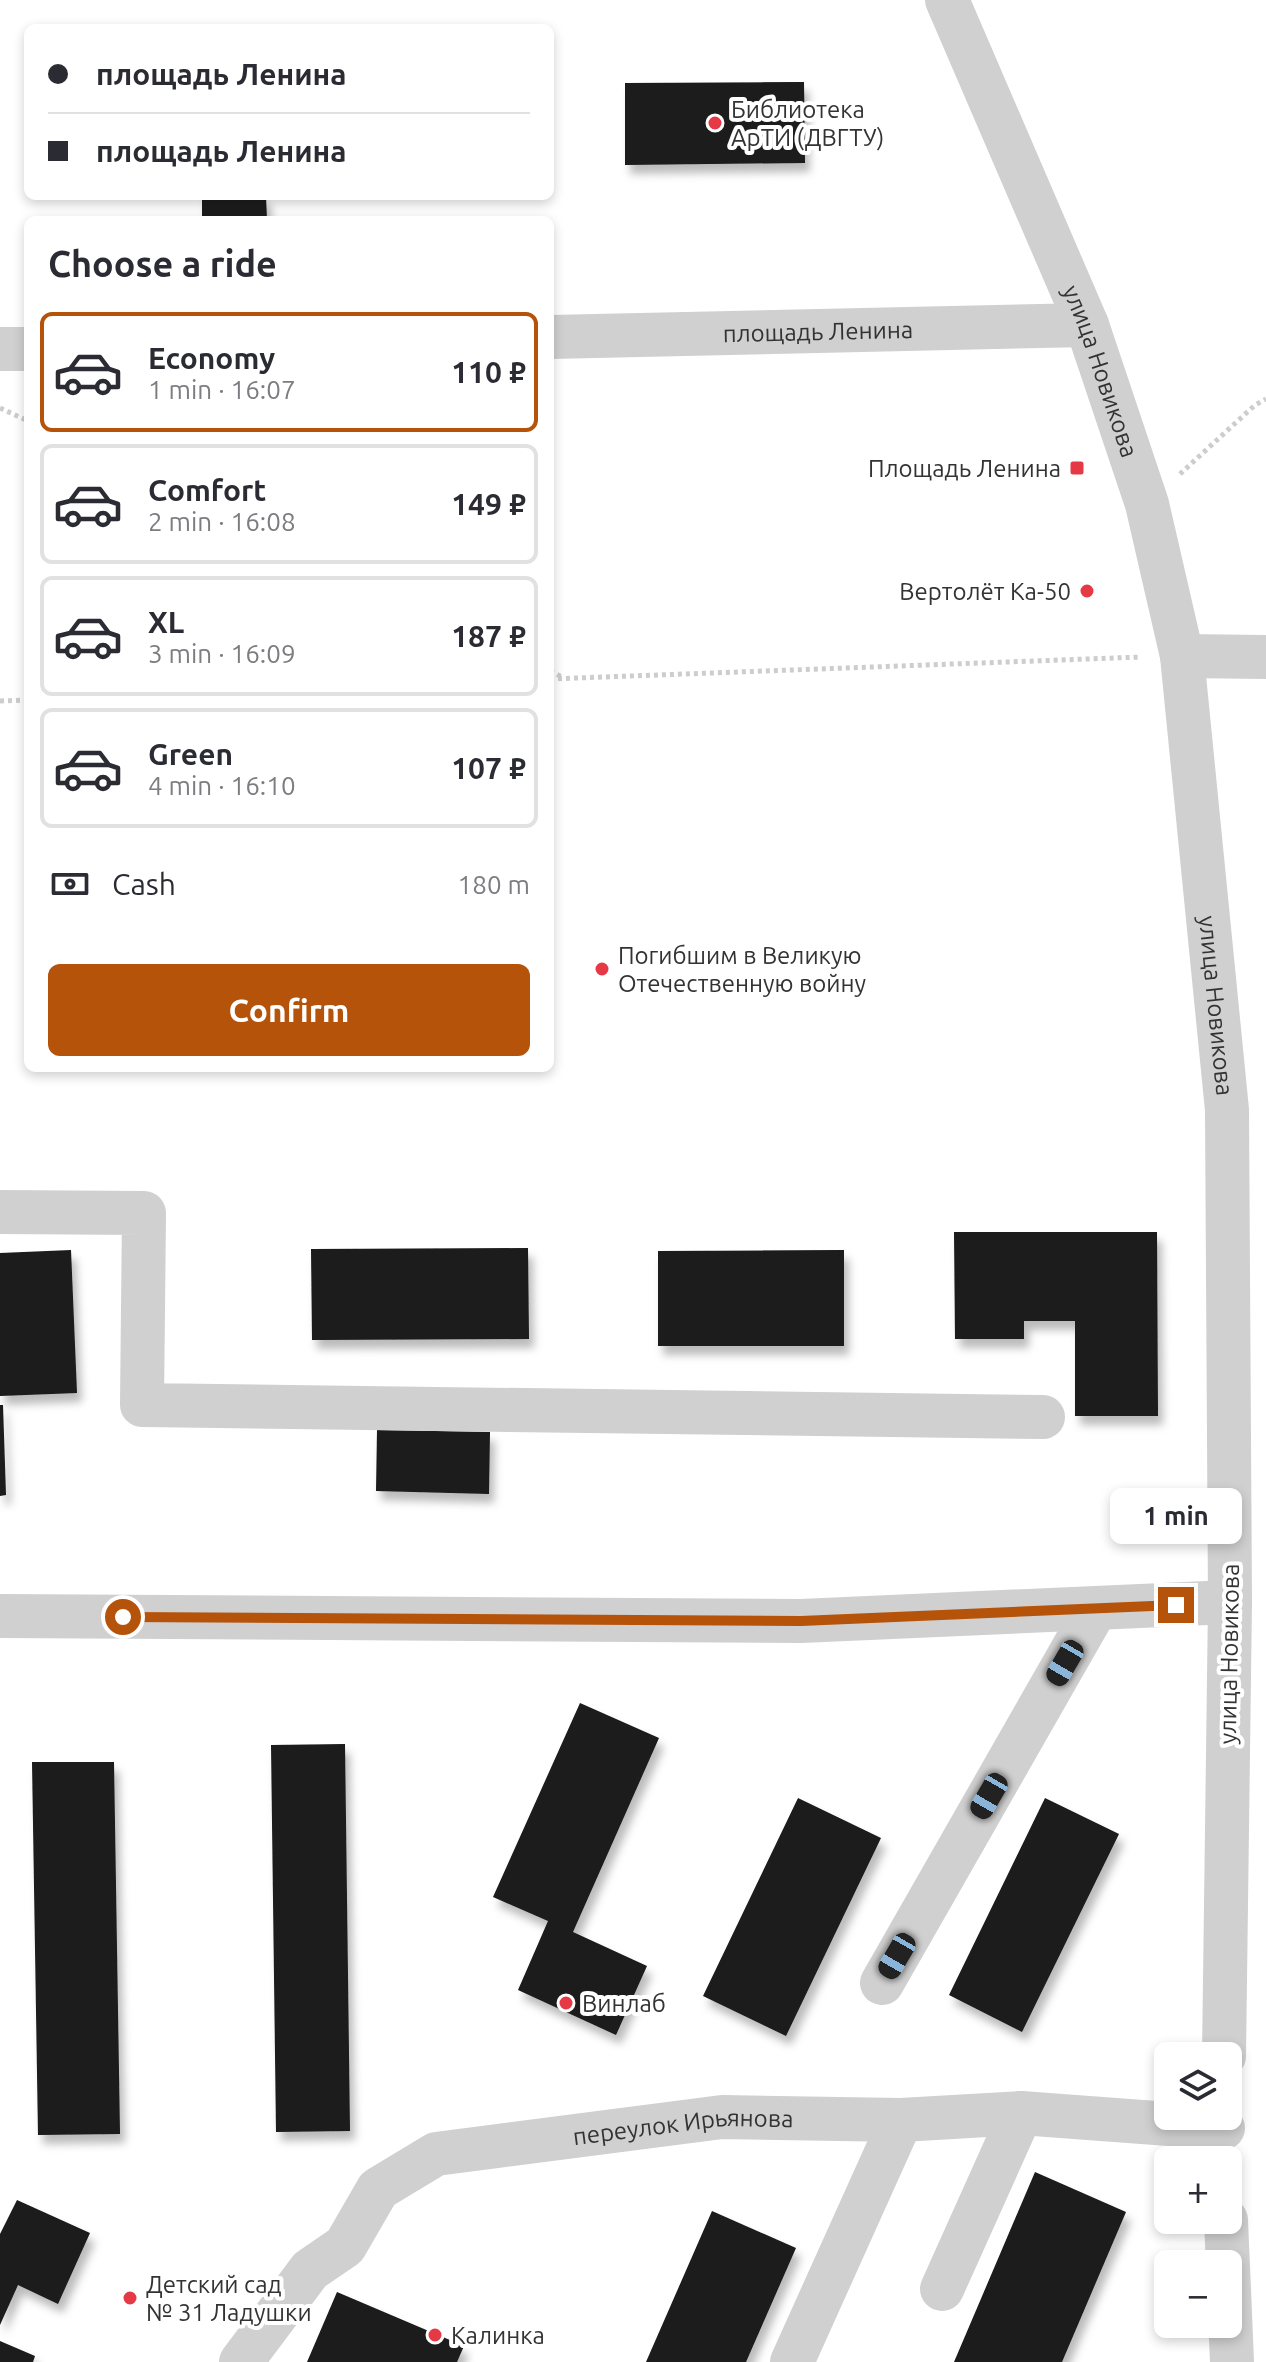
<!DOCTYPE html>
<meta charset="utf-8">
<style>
:root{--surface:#fff;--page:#f7f7f7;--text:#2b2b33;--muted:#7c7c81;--line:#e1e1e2;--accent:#b45309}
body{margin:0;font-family:Ubuntu,sans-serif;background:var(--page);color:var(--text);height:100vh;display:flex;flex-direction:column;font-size:30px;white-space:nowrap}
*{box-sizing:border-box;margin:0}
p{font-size:26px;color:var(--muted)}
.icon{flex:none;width:44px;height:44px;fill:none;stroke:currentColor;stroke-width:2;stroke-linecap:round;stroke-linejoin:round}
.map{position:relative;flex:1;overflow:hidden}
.sheet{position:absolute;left:24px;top:216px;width:530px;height:856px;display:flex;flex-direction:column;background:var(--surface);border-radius:12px;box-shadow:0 4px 12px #0003}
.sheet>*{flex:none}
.guide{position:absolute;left:24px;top:24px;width:530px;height:176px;border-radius:12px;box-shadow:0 4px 12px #0003;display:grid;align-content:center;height:176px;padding:0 24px;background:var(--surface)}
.buttons{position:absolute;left:1154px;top:2042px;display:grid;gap:16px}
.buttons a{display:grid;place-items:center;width:88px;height:88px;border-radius:12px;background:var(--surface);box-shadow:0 4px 12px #0003;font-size:40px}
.end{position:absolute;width:36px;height:36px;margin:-18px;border:10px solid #b45309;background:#fff;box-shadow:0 0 0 4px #fff}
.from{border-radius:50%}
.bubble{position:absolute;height:56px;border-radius:12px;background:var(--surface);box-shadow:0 4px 12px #0003;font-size:26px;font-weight:600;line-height:56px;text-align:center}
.car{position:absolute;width:24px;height:48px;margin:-24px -12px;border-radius:10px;box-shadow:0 0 6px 2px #0007;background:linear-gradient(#222 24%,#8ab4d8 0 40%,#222 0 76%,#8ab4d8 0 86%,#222 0)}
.guide b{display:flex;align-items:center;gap:28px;height:76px;font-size:30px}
.guide b+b{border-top:2px solid var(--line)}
.guide i{width:20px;height:20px;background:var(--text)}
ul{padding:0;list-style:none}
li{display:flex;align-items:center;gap:24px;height:120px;margin:0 16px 12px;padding:0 8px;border:4px solid var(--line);border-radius:12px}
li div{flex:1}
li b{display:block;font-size:30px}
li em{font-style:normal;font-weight:600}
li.active{border-color:var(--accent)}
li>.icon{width:72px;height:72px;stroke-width:1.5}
h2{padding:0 24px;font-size:36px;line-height:96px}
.pay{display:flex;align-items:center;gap:20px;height:88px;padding:0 24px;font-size:30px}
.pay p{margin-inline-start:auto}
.action{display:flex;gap:16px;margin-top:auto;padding:16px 24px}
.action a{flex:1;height:92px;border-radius:12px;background:var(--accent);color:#fff;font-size:32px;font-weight:600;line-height:92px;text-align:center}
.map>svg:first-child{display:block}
.building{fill:#1a1a1a;filter:url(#shadow)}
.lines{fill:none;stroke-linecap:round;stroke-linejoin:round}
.path{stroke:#cdcdcd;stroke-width:5;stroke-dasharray:4 4;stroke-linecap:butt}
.minor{stroke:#d0d0d0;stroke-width:44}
.route{stroke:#b45309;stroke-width:10}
.poi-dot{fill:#e63946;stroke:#fff;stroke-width:3}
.labels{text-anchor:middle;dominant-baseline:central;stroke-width:8;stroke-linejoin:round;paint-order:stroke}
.poi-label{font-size:24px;fill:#333;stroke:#fff;text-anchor:start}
.street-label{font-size:24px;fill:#333;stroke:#fff}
</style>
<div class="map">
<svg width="1266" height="2362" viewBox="0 0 1266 2362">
<defs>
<filter id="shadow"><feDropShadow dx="5" dy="9" stdDeviation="4" flood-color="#0004"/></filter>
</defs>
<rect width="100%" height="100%" fill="#fff"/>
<path class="building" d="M804 82 805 163 625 165V83Z
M202 196H266L267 220H202Z
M954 1232H1157L1158 1416H1075V1321H1024V1339H955Z
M528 1248 529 1339 312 1340 311 1249Z
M71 1250 77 1393 0 1396V1253Z
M844 1250V1346H658V1251Z
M0 1405H3L6 1495 0 1496Z
M377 1430 490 1432 489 1494 376 1491Z
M580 1703 659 1738 573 1932 647 1966 616 2035 518 1990 548 1921 493 1897Z
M345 1744 350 2131 276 2132 271 1745Z
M32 1762H114L120 2134 38 2135Z
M798 1798 881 1838 786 2036 703 1996Z
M1045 1798 1119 1834 1022 2032 949 1995Z
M1035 2172 1126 2212 1062 2362H954Z
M17 2200 90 2233 58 2304 18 2285 0 2325V2234Z
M712 2211 796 2248 746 2362H646Z
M337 2292 464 2346 457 2362H307Z
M0 2341 35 2356 33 2362H0Z"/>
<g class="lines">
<path class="path" d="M0 408 28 421
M1180 474 1255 405 1266 399
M550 671 564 678
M550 679 1141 657
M0 701 28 700"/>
<g class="minor">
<path id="s1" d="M947 0 1087 325 1147 504 1182 656 1227 1110 1230 1602 1224 2056"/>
<path id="s2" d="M550 337 1087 325"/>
<path d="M0 349H28"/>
<path d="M1182 656 1266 657"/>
<path d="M0 1212 144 1213 142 1405 1043 1417"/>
<path d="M0 1616 801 1621 1230 1602"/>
<path d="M882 1983 1095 1610"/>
<path d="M1226 2220 1232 2362"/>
<path d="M942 2289 1021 2113"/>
<path id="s3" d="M241 2362 310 2270 345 2246 378 2189 436 2154 722 2117 901 2120 1021 2113 1223 2128"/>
<path d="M792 2362 901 2120"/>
</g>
</g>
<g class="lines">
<path class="route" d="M123 1617 801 1621 1176 1605"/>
</g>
<g class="poi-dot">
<circle cx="715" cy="123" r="8"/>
<rect x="1069" y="460" width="16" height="16" rx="4"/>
<circle cx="1087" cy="591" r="8"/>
<circle cx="602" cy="969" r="8"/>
<circle cx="566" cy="2003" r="8"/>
<circle cx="130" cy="2298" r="8"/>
<circle cx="435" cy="2335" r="8"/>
</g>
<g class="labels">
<g class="poi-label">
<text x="731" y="109">Библиотека<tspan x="731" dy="28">АрТИ (ДВГТУ)</tspan></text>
<text x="1061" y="468" text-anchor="end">Площадь Ленина</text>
<text x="1071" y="591" text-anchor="end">Вертолёт Ка-50</text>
<text x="618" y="955">Погибшим в Великую<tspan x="618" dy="28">Отечественную войну</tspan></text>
<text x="582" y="2003">Винлаб</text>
<text x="146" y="2284">Детский сад<tspan x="146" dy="28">№ 31 Ладушки</tspan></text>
<text x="451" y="2335">Калинка</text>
</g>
<g class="street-label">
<text stroke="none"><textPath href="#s2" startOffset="268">площадь Ленина</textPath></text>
<text stroke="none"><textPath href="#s1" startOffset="402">улица Новикова</textPath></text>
<text stroke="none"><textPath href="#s1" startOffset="1050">улица Новикова</textPath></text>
<text transform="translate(1229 1654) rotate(-89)">улица Новикова</text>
<text stroke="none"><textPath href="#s3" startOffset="540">переулок Ирьянова</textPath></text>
</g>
</g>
</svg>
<div class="buttons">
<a><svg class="icon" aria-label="layers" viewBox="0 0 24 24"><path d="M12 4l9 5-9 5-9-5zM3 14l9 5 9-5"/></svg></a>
<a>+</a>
<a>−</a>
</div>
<i class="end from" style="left:123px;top:1617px"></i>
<i class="end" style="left:1176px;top:1605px"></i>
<div class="bubble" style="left:1110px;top:1488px;width:132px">1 min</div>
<i class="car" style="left:1065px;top:1663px;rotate:210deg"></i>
<i class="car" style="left:989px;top:1796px;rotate:210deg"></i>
<i class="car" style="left:897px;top:1956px;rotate:210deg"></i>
<div class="guide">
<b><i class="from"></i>площадь Ленина</b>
<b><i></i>площадь Ленина</b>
</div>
<section class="sheet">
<h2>Choose a ride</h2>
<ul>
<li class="active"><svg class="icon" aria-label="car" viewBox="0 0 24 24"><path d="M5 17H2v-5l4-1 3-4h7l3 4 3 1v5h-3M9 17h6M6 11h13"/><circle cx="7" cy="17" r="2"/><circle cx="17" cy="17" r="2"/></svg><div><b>Economy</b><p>1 min · 16:07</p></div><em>110 ₽</em></li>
<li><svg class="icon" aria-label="car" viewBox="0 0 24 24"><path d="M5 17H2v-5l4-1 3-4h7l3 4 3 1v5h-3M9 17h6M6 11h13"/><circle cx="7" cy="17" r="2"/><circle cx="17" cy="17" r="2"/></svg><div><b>Comfort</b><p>2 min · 16:08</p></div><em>149 ₽</em></li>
<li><svg class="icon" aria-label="car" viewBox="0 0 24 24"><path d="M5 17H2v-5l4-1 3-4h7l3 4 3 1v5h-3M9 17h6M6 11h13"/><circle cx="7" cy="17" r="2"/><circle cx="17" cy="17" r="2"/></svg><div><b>XL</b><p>3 min · 16:09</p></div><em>187 ₽</em></li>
<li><svg class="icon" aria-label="car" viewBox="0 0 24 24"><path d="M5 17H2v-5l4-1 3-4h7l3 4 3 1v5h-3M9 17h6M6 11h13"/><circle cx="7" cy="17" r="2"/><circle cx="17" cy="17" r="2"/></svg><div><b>Green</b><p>4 min · 16:10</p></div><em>107 ₽</em></li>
</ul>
<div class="pay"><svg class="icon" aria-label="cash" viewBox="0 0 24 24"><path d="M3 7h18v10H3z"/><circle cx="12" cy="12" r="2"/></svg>Cash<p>180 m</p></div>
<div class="action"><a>Confirm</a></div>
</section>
</div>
